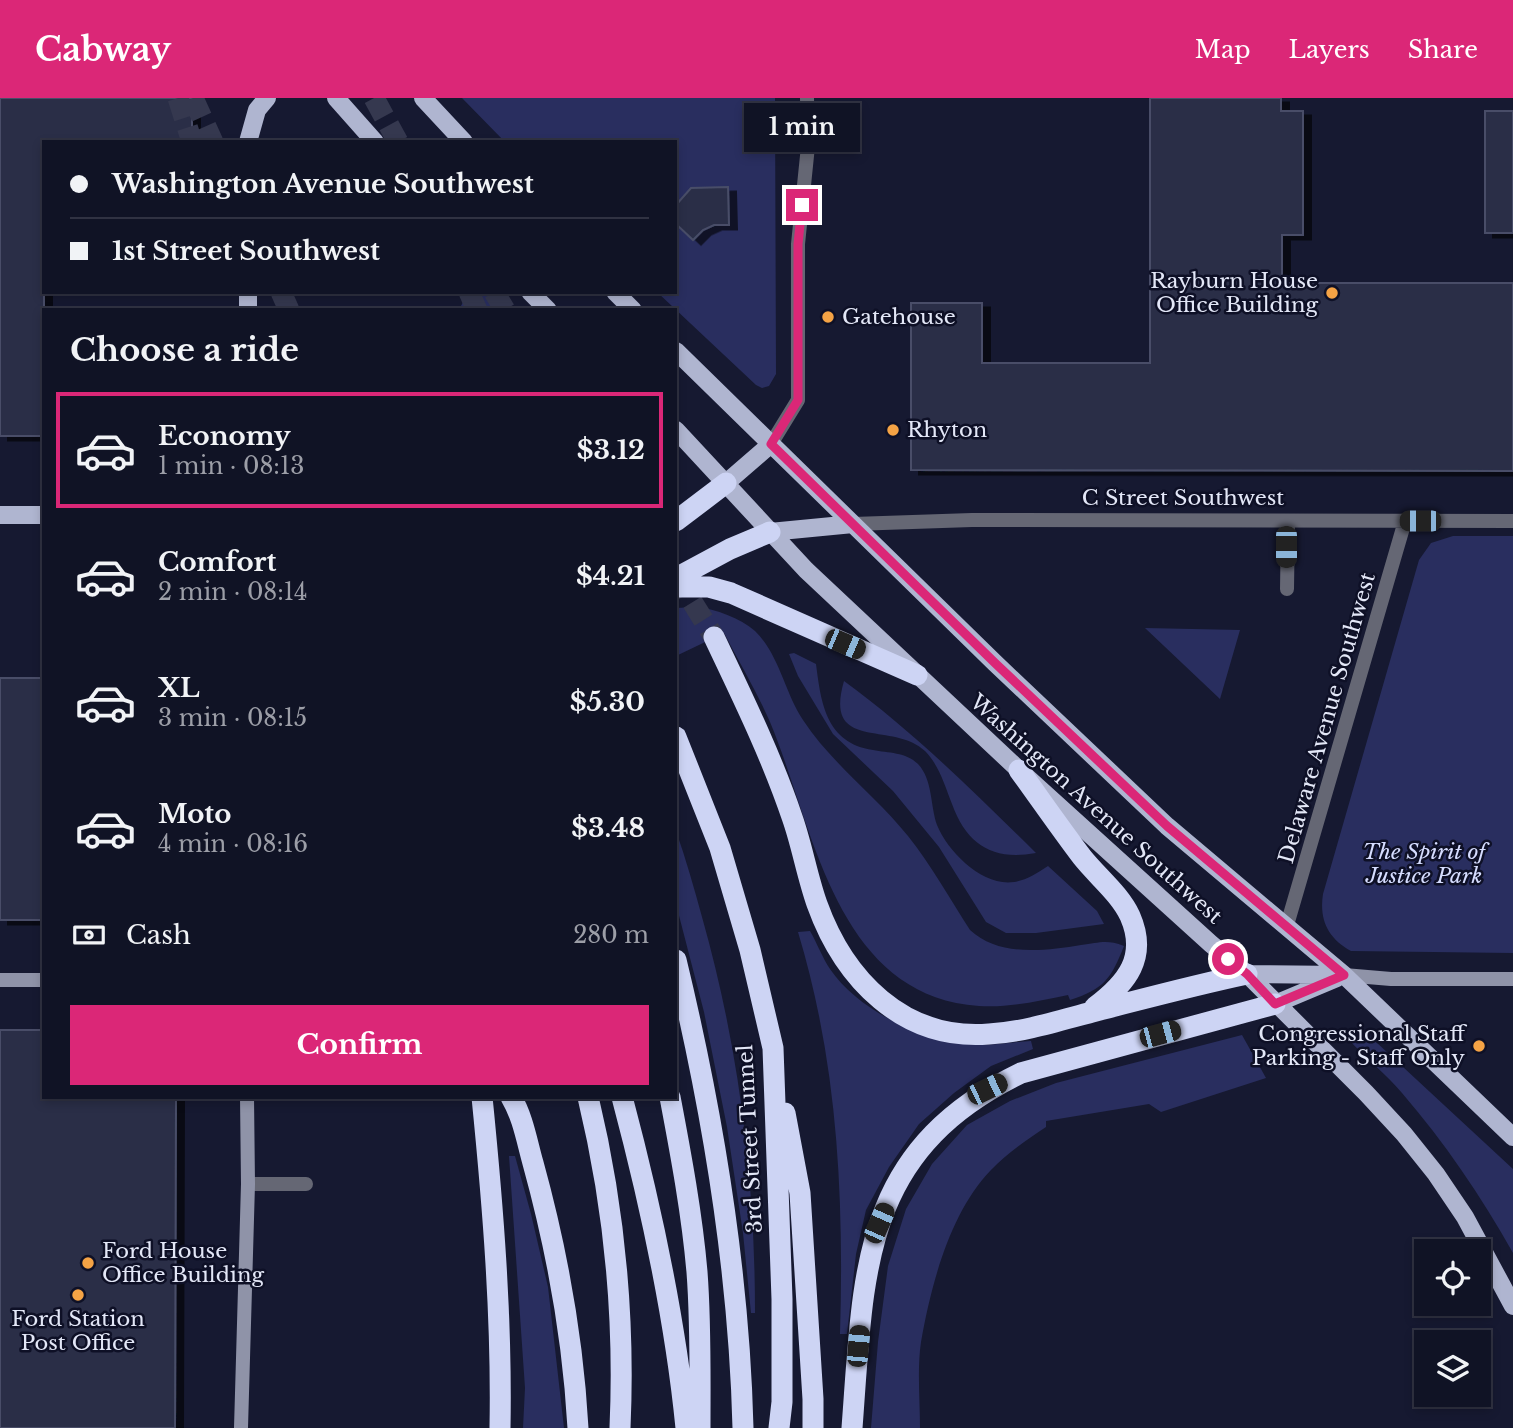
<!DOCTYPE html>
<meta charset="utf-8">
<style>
:root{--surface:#101325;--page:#1e2032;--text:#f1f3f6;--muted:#9c9ea7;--line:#303242;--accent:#db2777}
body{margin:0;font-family:"Libre Baskerville",serif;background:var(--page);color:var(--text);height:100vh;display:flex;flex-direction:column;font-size:26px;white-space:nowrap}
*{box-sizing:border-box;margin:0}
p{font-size:23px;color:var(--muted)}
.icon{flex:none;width:38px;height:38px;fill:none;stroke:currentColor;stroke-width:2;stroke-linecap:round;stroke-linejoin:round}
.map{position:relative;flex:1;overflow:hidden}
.side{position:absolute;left:42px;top:210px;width:635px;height:791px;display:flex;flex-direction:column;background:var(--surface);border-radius:0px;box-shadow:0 4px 10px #0003,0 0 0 2px var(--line)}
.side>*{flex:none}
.banner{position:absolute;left:42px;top:42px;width:635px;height:154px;border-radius:0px;box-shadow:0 4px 10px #0003,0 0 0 2px var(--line);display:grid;align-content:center;height:154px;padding:0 28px;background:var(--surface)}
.tools{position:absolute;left:1414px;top:1141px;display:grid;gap:14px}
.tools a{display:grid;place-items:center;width:77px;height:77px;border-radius:0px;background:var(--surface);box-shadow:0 4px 10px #0003,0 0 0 2px var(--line);font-size:35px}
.end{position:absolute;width:32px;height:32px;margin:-16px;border:9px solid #db2777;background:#fff;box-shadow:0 0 0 4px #fff}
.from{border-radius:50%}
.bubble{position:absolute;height:49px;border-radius:0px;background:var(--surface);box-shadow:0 4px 10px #0003,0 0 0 2px var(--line);font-size:23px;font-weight:800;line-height:49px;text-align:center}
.car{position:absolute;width:21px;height:42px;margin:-21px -10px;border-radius:9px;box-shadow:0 0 5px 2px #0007;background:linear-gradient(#222 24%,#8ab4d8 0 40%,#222 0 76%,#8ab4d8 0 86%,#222 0)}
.banner b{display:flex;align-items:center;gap:24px;height:66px;font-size:26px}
.banner b+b{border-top:2px solid var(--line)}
.banner i{width:18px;height:18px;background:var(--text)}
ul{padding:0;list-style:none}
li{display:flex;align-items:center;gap:21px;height:116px;margin:0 14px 10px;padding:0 14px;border:4px solid transparent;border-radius:0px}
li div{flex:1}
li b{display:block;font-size:26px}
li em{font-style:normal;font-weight:800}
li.on{border-color:var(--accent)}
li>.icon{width:63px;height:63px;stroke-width:1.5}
h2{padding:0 28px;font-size:32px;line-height:84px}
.pay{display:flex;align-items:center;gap:18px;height:77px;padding:0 28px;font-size:26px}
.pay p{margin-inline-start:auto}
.action{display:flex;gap:14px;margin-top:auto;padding:14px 28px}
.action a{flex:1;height:80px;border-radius:0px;background:var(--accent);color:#fff;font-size:28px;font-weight:800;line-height:80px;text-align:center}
header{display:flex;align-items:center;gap:42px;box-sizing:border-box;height:98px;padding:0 35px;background:var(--accent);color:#fff}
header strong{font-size:33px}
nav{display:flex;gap:38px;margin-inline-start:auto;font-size:24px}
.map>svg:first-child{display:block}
.green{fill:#292e5f}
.building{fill:#2a2e47;stroke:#484e68;stroke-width:2;filter:url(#shadow)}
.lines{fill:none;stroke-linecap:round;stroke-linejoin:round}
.highway-tunnel{stroke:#35384f;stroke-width:21;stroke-dasharray:21 10;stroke-linecap:butt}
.lane{stroke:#656774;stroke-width:14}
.street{stroke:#656774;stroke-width:14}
.secondary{stroke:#8f93a8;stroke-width:14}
.primary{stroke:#afb5d0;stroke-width:18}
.highway{stroke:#cdd4f4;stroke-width:21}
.route{stroke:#db2777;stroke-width:9}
.poi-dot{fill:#f5a345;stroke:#0e1026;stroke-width:2.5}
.labels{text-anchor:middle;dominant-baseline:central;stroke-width:5;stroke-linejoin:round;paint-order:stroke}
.poi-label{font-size:21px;fill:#e3e7f7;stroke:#0e1026;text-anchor:start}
.street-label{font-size:21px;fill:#e3e7f7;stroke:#0e1026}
.park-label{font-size:21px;font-style:italic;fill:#d6ddff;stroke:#0e1026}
</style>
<header>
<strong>Cabway</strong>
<nav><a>Map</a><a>Layers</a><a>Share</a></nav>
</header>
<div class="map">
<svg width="1513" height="1330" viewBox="0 0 1513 1330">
<defs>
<filter id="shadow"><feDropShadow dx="8" dy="4.5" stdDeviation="0" flood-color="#0009"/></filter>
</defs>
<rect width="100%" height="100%" fill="#161931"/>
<path class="green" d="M462 0H775L776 276 769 288 762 290 756 287 657 194H676V44H505Z
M468 194H489L508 212H465L461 208Z
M1453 438H1513V855L1351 853C1328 840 1319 822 1323 796L1419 462 1431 445Z
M696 509C716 511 740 520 755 533 779 556 785 595 803 622 832 666 875 697 908 738 931 767 950 801 970 832 999 859 1044 853 1081 847 1099 845 1106 841 1124 848 1111 881 1104 891 1070 902L1068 897C1038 903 1009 910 979 908 835 898 814 729 770 624 757 594 739 564 724 535L676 558V510Z
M1145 530 1240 532 1220 601Z
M794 555 816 566C821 605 826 645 873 652 888 655 906 654 918 666 933 682 930 707 937 727 948 754 983 789 1014 784 1027 782 1037 775 1048 768L1097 813 1104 826 1036 835H1006L986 824 939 749 893 693 833 636 798 578 789 556Z
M844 583C914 634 974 694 1036 755 993 763 967 747 952 706 945 688 939 667 925 653 893 622 823 655 844 583Z
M676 733C686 761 694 790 702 819 739 950 755 1079 755 1215H751L743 1135 727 1029 704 914 676 806Z
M810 833C817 845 822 859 830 871 859 914 927 945 978 947 995 947 1014 944 1031 943L1033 951 991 968 954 995 919 1026 889 1069 866 1112 856 1156 847 1236H840C844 1100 838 966 798 834Z
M1362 931 1513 1071V1155C1481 1098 1445 1045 1402 995 1386 976 1366 960 1349 942Z
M1242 937 1266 980 1161 1014 1149 1006 1046 1023V1029C1027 1042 1007 1055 991 1072 950 1114 931 1187 921 1244 917 1271 920 1302 920 1330H871L878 1244 888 1168 906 1111 932 1066 967 1027 1010 1003 1056 985Z
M509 1058H515L531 1116 548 1189 564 1330H523L525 1290Z"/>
<path class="building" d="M0 0H192V44H44V338H0Z
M1150 0H1281V13H1303V137H1282V185H1513V373L911 372V205H982V265H1150Z
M1485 13H1513V135H1485Z
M728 89 729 127H714L703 132 693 142 676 126V107L691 90Z
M0 580H44V822H0Z
M0 932H44V999H176L175 1330H0Z"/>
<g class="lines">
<path class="highway-tunnel" d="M178 0 192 44
M193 0 213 44
M374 0 398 44
M281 194 289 212
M469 194 477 212
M494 194 505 212
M676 478 714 539"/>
<path class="lane" d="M1287 491 1288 423
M248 1086H306"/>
<path class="street" d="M771 346 798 302V146L808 48 807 0
M853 426 972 422 1513 423
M1287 827 1405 423"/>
<path class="secondary" d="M1344 877 1391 881H1513
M0 882H44
M241 1330 248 1086 247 999"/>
<path class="primary" d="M336 0 375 44
M423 0 464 44
M248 44 257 12 267 0
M248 194V212
M530 194 548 212
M615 194 633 212
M676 253 995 565 1167 728 1344 877 1513 1039
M676 332 806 472 1019 672 1211 846 1247 876 1366 995 1404 1036 1436 1076 1465 1119 1513 1208
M726 385 771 346
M0 417H44
M770 434 853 426
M1247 876 1344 877
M1275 906 1337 880"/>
<path class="highway" d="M676 423 726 385
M676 480 730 451 770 434
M676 489H709L731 495 917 577
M714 539C742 598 771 657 792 719 802 747 807 778 817 806 844 881 903 943 989 936 1024 934 1058 923 1092 914 1143 901 1195 887 1247 876
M676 639 720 750 750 852 773 950 782 1201V1304L779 1330
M1019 672C1040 701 1060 730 1082 759 1097 778 1120 796 1130 818 1148 859 1127 885 1095 909
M676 862C713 1015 739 1171 743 1330
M482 999C493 1109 502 1219 500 1330
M511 999C523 1019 527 1044 533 1065 557 1152 573 1240 578 1330
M588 999C614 1107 625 1219 620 1330
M622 999C651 1108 675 1218 686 1330
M670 999C681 1057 692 1116 697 1174 701 1226 700 1278 700 1330
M785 1015 800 1095 813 1301V1330
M852 1330C864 1173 860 1053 1021 975L1275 906"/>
</g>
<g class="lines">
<path class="route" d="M802 107 798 146V302L771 346 995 565 1167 728 1344 877 1275 906 1247 876 1228 861"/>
</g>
<g class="poi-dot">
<circle cx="1332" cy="195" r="7"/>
<circle cx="828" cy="219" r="7"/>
<circle cx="893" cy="332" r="7"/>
<circle cx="1479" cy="948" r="7"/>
<circle cx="88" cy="1165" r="7"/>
<circle cx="78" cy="1197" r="7"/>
</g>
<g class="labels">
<g class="poi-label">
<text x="1318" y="183" text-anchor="end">Rayburn House<tspan x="1318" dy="24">Office Building</tspan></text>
<text x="842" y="219">Gatehouse</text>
<text x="907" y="332">Rhyton</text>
<text x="1465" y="936" text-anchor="end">Congressional Staff<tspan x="1465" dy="24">Parking - Staff Only</tspan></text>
<text x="102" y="1153">Ford House<tspan x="102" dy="24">Office Building</tspan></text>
<text x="78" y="1221" text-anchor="middle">Ford Station<tspan x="78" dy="24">Post Office</tspan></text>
</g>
<g class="street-label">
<text x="1183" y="400">C Street Southwest</text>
<text transform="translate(1327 620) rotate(-74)">Delaware Avenue Southwest</text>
<text transform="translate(1096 711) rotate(42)">Washington Avenue Southwest</text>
<text transform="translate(750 1041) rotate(-93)">3rd Street Tunnel</text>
</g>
<g class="park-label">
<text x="1424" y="754">The Spirit of<tspan x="1424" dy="24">Justice Park</tspan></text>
</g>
</g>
</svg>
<div class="tools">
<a><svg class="icon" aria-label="locate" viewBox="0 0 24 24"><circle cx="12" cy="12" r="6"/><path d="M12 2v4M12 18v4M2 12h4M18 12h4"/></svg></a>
<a><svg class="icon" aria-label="layers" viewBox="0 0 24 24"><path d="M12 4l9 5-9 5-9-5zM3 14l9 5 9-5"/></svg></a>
</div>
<i class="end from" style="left:1228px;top:861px"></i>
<i class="end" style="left:802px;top:107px"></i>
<div class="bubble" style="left:744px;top:5px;width:116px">1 min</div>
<i class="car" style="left:1420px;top:423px;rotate:270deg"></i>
<i class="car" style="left:1286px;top:449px;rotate:180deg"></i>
<i class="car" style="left:845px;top:546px;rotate:113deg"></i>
<i class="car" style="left:1160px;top:936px;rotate:75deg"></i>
<i class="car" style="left:987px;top:991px;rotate:64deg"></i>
<i class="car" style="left:879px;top:1125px;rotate:24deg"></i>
<i class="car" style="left:858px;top:1248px;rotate:5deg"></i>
<div class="banner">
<b><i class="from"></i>Washington Avenue Southwest</b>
<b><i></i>1st Street Southwest</b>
</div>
<section class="side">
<h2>Choose a ride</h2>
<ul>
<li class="on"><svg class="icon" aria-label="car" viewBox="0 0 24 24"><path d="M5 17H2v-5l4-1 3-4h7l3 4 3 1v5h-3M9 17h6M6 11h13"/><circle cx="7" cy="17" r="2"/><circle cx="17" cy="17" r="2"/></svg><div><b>Economy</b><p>1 min · 08:13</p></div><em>$3.12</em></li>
<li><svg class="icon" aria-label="car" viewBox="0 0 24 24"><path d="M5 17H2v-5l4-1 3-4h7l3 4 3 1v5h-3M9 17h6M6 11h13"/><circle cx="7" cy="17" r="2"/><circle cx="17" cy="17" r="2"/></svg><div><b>Comfort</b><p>2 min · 08:14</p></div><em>$4.21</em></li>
<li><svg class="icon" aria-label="car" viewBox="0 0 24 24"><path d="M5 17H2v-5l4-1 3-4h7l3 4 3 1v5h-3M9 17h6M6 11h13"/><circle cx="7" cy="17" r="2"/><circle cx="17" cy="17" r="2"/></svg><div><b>XL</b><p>3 min · 08:15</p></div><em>$5.30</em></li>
<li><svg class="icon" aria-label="car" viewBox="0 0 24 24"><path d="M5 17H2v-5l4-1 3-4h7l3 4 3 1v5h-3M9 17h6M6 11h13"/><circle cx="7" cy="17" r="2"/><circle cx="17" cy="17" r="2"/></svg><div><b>Moto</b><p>4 min · 08:16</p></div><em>$3.48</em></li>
</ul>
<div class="pay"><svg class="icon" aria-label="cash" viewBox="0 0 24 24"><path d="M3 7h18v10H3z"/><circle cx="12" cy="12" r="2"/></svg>Cash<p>280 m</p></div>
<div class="action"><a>Confirm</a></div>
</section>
</div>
